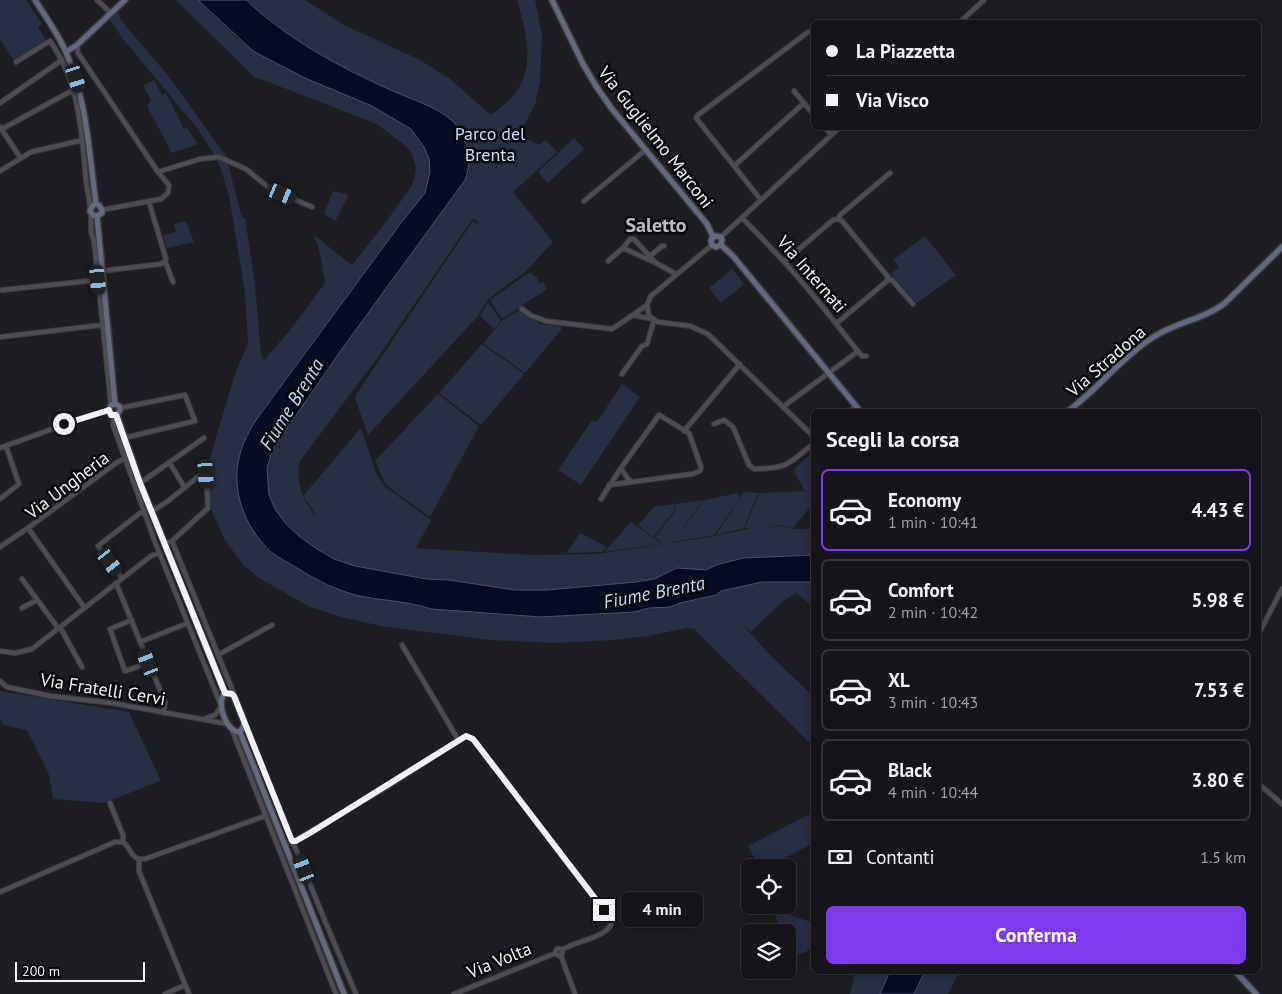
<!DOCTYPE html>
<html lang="it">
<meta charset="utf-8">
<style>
:root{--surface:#16161a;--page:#232327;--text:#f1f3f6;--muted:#9e9fa2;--line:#353539;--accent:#7c3aed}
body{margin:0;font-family:"PT Sans",sans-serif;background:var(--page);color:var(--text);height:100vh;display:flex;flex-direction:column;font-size:19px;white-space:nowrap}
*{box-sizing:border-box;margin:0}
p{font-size:16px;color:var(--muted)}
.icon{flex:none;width:28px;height:28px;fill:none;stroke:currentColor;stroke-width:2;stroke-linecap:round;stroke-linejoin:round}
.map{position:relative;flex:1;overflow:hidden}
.drawer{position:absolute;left:811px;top:409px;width:450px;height:565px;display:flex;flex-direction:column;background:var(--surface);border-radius:8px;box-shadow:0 2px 12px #0003,0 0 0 1px var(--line)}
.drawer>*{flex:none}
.banner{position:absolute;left:811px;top:20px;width:450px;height:110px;border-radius:8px;box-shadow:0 2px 12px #0003,0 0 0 1px var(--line);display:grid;align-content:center;height:110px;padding:0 15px;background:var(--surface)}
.buttons{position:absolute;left:741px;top:859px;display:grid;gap:10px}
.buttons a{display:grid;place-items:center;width:55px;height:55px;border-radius:8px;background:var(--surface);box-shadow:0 2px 12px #0003,0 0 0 1px var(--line);font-size:25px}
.scale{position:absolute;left:15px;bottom:12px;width:130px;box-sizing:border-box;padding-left:5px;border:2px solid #f2f3f6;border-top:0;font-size:14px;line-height:18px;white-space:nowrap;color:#f2f3f6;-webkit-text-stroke:4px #08090a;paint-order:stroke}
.end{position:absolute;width:22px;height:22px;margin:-11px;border:6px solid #f2f3f6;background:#111;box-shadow:0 0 0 2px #111}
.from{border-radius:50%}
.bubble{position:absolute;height:35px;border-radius:8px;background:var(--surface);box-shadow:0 2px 12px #0003,0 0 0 1px var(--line);font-size:16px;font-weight:700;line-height:35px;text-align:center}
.car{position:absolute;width:15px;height:30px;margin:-15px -8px;border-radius:6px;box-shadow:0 0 4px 1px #0007;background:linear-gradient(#222 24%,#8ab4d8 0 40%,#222 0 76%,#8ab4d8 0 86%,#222 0)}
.banner b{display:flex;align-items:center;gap:18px;height:48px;font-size:19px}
.banner b+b{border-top:1px solid var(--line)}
.banner i{width:12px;height:12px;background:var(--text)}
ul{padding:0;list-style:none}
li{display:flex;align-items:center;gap:15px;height:82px;margin:0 10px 8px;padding:0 5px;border:2px solid var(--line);border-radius:8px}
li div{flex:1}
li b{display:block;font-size:19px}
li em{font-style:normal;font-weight:700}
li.active{border-color:var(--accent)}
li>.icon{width:45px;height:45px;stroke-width:1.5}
h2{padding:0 15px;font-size:22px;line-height:60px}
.pay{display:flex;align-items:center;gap:12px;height:55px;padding:0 15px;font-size:19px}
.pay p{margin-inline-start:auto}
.action{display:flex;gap:10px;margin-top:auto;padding:10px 15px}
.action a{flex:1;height:58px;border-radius:8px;background:var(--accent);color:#fff;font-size:20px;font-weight:700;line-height:58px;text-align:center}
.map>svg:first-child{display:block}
.green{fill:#282f43}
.water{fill:#070c23;stroke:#4e5162}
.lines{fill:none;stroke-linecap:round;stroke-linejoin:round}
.street-casing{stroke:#3b3c3f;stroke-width:6}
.secondary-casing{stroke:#3b3c3f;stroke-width:8}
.street{stroke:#4c4d52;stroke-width:4}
.secondary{stroke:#636a80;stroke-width:5}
.route{stroke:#f2f3f6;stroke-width:6}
.labels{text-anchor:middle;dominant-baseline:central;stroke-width:5;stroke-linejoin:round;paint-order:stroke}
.park-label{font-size:18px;fill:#d0dcfd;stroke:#08090a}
.street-label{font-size:18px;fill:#f2f3f6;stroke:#08090a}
.water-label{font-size:19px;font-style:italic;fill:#c9d5f6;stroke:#08090a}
.quarter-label{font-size:20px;font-weight:bold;fill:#bcbec4;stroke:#08090a}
</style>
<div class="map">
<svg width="1282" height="994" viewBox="0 0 1282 994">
<rect width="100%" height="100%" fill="#1d1e22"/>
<path class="green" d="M0 0H26L42 24 38 27 46 40 14 61 0 39Z
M176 0H198L239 40 305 78 372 106 411 129 424 147 429 159 430 172 425 193 401 223 273 396 244 441 238 464 246 518 262 543 273 553 315 579 330 586 360 595 417 604 431 609 541 617 634 612 649 608 670 607 680 603 716 595 721 591 762 582H814V589H790H814V608L797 593 783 601 751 632 741 623 771 656 814 697V747L694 629 686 628 648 636 613 640 553 643 490 640 386 627 341 617 308 606 259 578 244 566 225 540 212 512 208 484 209 463 213 447 236 371 248 344 245 293 229 196 221 169 213 153 197 128 123 39 110 20 118 12 121 20 170 78 226 156 242 218H245L255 285 261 354 264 360 291 329 325 283 318 244 314 238 315 236 352 265 383 226 411 187 414 180 416 167 412 154 406 146 378 125 367 120 253 76Z
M246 0H305L344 25 420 60 450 79 491 115C498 109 506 104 512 97 537 69 526 32 517 0H535L542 35 540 81 535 105 519 135 539 145 546 140 557 152 513 192 553 242 525 272 488 299 478 316 368 435 355 398 356 395 473 221 477 224 479 222 473 218 381 353 300 461C295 481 302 499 314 514L316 515 303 496 361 428 376 473 384 486 431 520 416 548 532 555 598 554 710 537 751 528H745L759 493 805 491 793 470 814 451V502L793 528 782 525 758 527 782 526 793 529H814V555L743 558 716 565 706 570 677 568 654 579 636 582 547 590H514L449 580 426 579 355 566 334 559 317 549 300 537 286 524 275 509 269 495 267 469 272 450 339 353 465 180C469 160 470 143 457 126 443 109 424 104 405 96 392 91 379 85 367 79 323 58 281 33 246 0Z
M154 80 162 95 166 93 184 129 187 128 198 144 172 153 147 106 151 100 143 86Z
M574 138 584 149 548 183 538 172Z
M333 191 349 195 335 221 324 214Z
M186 221 194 242 167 248 163 235 176 232 174 224Z
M925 236 956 275 917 303 891 274 899 267 893 260Z
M732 269 744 284 721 303 709 288Z
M530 272 537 278 539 284 543 282 547 289 502 319 490 300 524 276 528 274H530Z
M488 302 501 321 494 329 480 316Z
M520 310 541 324 561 326V330L525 373 483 343 503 320Z
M482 344 524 374 481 425 439 393Z
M622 384 640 397 581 485 558 470 592 420 597 422Z
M438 394 479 426 430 517 386 485 375 461Z
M744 492 758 493 744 528 716 535Z
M738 493 740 498 714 535 673 542 704 500Z
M703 500 672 543 663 544 655 537 676 510 675 504Z
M674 504 675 510 653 537 638 525 654 507Z
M631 522 662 544 604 552Z
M580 533 607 547 602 552 566 553Z
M0 691 129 712 160 779V781L104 803 53 799 49 775 27 730 3 725 0 719Z
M814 812V843L767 867H759L748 846Z
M771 909 814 923V948L796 956 788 940V932H784Z
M855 971H890L880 994H850Z
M925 971H960L948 994H914Z"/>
<path class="water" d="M198 0H246C281 33 323 58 367 79 379 85 392 91 405 96 424 104 443 110 457 126 469 141 472 163 465 180L339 353 272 450 267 469 269 495 275 509 286 524 300 537 317 549 334 559 355 566 426 579 449 580 514 590H547L636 582 654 579 677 568 706 570 716 565 743 558 814 555V582H762L721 591 716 595 680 603 670 607 649 608 634 612 541 617 431 609C408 601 384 601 360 596 337 591 317 580 297 568 289 563 279 558 271 552 244 527 229 487 241 451 244 440 250 430 256 420L401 223 425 193 430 172 429 159 424 147 411 129 372 106 305 78 253 51Z
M890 971H925L914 994H880Z"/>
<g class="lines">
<defs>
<path id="street" d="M97 0 111 13
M960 22 984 0
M77 45 78 53 158 172 169 185 168 193 161 199 102 210
M16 62 50 41C79 82 82 133 86 181 87 190 90 199 90 208
M794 91 814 115
M0 103 62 60
M0 127 20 157
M825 128 831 134
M2 129 73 90
M734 166 804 103
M0 171 31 152 83 140
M158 172 200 159 219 157 246 169 268 187 282 194 312 207
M761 200 696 118 698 115 808 32
M584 201 643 152
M149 202 166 259 165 261 173 282
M91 214V232L94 241 111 405
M742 218C766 242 790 267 812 294 829 314 846 337 862 356H866
M721 237 839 128
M712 245 651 296 647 305 649 316 658 322 690 326 708 334 814 437
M623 248 656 263 676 274
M649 257 662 246H664
M608 261 623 248 630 239H634L656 263
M785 261 833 220 838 219 840 215 890 173
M102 271 161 264 165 261
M888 279 892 280 913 304
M2 290 98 280
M522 309 532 316 546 321 612 329 633 315 652 319
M633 315 647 305
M837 323 887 281 888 277 842 221 838 219
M0 337 102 325
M622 374 642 346 647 344 654 320
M784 406 857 352
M120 408 185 395 195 421 124 438
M850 411 856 406
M114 416 113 425 155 542 220 703
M714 424 724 420 733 427 749 465 754 469C788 468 788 465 814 443
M684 431 740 364
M0 448 77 420 109 410
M169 462 185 488
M140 483 204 438
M609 485 632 482
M0 499 19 484 6 446
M601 499 621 468 659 415 689 433 701 467 700 471 692 474 632 482 628 479 621 468
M151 512 168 501 204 472 206 474 208 508 172 541 164 544
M172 541 234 694
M0 547 28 528
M122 578 98 546 140 513 144 512
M22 579 58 628
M116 583 165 702 164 713
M84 607 28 528 116 463 124 459
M22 608 37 600
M132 620 110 629 125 671 149 663
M60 627 82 667
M1259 633 1282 589
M140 642 188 623
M402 645 459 741
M0 651 15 653 32 649 151 556 159 553
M218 655 272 625
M0 681 7 687 50 696 112 703 228 724
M206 718 215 715 221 707
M245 724 327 926 356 994
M232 730 336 994
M1259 784 1282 804
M110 803 123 835V842C130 847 131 857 139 859
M294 841 382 790 466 736 473 739 609 917 611 925C601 940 576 940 562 950
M139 859V871L189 994
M139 859H145L265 816
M0 892 115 842H123
M555.5 952a3.5 3.5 0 1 1 7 0a3.5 3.5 0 1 1-7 0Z
M561 956 575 994
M165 994 185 985
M454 994 556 953"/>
<path id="secondary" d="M35 0C45 16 57 32 65 50 87 99 89 152 96 204
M552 0 583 64 596 86 612 109 707 224 713 237
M66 52 77 45 125 0
M96 204 93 205 90 211 93 215 97 216
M96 204 99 205 102 210V213L97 216
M97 216 115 404 119 406 120 410 117 415
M721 245 722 240 721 237 716 236 712 238 711 241 712 245 716 247 721 245 733 256 860 411
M115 404 111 405 109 410 111 415H117
M1068 411C1098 389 1121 358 1152 338 1175 322 1203 320 1225 303L1282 247
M117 415 140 483 225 693
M225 693C215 703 227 733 240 732
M225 693 232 694 234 696 244 722V726L240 732
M240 732 344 994
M1235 971 1256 994"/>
</defs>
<use href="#street" class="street-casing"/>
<use href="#secondary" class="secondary-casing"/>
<use href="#street" class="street"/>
<use href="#secondary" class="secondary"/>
</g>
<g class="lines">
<path class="route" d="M64 424 106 411 109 410 111 415H116L140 483 225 693 232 694 234 696 292 841H296L310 833 466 736 473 739 604 910"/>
</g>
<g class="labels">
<g class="park-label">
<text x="490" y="133">Parco del<tspan x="490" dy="21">Brenta</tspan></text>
</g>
<g class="street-label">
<text transform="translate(656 137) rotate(52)">Via Guglielmo Marconi</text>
<text transform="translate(812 274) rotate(49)">Via Internati</text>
<text transform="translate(1106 361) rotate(-41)">Via Stradona</text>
<text transform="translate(67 485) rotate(-37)">Via Ungheria</text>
<text transform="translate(103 689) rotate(9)">Via Fratelli Cervi</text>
<text transform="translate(499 960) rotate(-22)">Via Volta</text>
</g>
<g class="water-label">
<text transform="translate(291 404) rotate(-58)">Fiume Brenta</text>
<text transform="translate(654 592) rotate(-11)">Fiume Brenta</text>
</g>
<g class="quarter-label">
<text x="656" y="225">Saletto</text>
</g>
</g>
</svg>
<div class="buttons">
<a><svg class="icon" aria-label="locate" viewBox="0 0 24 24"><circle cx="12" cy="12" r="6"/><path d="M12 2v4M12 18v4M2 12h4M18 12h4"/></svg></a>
<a><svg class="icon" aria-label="layers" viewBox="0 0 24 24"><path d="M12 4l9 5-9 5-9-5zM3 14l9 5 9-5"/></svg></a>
</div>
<div class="scale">200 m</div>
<i class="end from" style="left:64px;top:424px"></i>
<i class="end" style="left:604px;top:910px"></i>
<div class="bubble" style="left:621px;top:892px;width:82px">4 min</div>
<i class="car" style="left:76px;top:78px;rotate:162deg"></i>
<i class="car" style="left:282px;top:194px;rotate:112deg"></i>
<i class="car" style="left:98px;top:280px;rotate:175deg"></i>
<i class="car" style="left:206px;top:474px;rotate:176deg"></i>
<i class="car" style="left:110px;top:562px;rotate:143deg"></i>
<i class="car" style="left:148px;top:663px;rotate:339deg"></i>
<i class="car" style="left:304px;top:869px;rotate:339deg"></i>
<div class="banner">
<b><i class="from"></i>La Piazzetta</b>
<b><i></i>Via Visco</b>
</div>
<section class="drawer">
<h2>Scegli la corsa</h2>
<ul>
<li class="active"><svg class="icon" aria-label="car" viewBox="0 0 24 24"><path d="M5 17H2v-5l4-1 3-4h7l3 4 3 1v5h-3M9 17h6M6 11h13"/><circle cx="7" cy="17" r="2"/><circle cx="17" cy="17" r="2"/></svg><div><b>Economy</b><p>1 min · 10:41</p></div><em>4.43 €</em></li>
<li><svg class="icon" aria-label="car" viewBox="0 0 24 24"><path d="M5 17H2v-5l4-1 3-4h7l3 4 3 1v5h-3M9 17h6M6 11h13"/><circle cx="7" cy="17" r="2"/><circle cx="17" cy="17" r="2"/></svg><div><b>Comfort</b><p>2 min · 10:42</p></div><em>5.98 €</em></li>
<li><svg class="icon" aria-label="car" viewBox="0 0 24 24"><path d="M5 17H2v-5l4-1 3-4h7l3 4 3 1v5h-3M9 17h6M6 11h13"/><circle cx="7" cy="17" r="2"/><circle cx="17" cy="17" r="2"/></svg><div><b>XL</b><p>3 min · 10:43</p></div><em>7.53 €</em></li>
<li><svg class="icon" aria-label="car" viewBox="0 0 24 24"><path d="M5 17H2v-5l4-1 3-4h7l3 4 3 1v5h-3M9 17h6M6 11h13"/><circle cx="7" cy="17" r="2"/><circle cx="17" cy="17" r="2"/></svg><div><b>Black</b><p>4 min · 10:44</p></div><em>3.80 €</em></li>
</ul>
<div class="pay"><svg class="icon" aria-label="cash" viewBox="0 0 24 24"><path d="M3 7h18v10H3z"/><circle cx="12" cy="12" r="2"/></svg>Contanti<p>1.5 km</p></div>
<div class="action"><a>Conferma</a></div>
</section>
</div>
